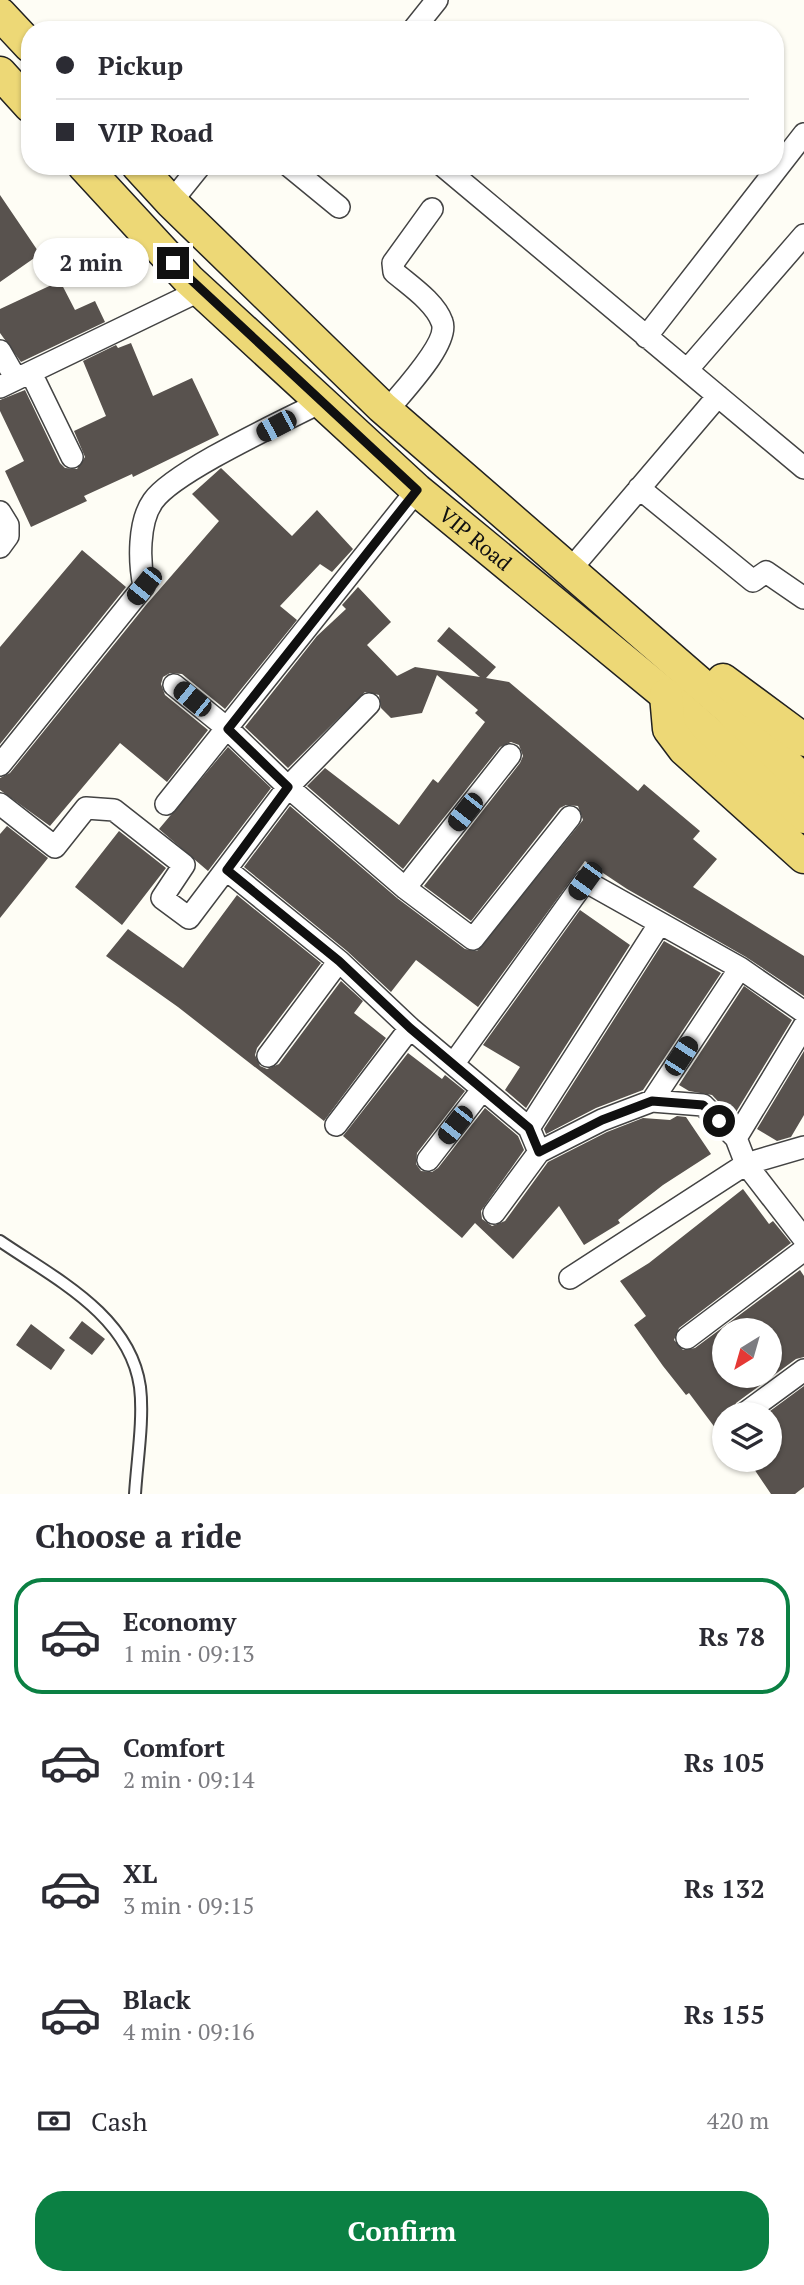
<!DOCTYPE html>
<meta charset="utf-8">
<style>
:root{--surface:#fff;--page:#f7f7f7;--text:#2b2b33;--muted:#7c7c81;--line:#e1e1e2;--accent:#0b8043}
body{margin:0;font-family:"PT Serif",serif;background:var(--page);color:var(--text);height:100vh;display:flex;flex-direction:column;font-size:26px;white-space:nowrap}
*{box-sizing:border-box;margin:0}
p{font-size:23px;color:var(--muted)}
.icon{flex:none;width:38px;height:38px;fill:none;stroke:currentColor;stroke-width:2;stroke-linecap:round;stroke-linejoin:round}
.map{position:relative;height:1494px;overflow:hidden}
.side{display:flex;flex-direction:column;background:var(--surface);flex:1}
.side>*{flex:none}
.hud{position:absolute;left:21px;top:21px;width:763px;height:154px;border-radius:28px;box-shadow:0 2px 5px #0004;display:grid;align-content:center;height:154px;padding:0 35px;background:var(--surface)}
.needle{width:46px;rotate:217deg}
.fabs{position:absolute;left:712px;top:1318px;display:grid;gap:14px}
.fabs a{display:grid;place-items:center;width:70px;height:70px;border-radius:50%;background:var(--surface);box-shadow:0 2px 5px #0004;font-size:35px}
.end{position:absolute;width:32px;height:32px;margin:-16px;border:9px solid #101010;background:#fff;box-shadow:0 0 0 4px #fff}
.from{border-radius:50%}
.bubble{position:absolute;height:49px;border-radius:24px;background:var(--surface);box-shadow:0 2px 5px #0004;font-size:23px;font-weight:800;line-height:49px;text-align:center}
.car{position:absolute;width:21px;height:42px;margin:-21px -10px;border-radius:9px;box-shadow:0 0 5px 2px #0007;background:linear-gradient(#222 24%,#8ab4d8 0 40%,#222 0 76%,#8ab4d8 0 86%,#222 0)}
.hud b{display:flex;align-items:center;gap:24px;height:66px;font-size:26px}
.hud b+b{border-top:2px solid var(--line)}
.hud i{width:18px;height:18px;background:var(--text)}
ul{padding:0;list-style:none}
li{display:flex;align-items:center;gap:21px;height:116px;margin:0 14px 10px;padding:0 21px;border:4px solid transparent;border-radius:28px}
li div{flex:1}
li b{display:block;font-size:26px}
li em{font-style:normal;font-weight:800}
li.current{border-color:var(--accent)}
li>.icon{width:63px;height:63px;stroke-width:1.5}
h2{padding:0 35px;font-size:32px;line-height:84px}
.pay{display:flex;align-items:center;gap:18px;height:77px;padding:0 35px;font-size:26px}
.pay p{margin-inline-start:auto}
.primary-button{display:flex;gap:14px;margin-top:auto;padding:14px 35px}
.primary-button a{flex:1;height:80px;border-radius:28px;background:var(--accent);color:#fff;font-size:28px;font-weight:800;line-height:80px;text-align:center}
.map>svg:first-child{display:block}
.building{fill:#58524e;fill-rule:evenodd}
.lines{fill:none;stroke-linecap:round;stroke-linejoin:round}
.lane-casing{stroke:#434343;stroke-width:14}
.street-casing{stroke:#434343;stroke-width:24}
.primary-casing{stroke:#212121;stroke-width:35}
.lane{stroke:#fff;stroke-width:10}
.street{stroke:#fff;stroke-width:21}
.primary{stroke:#edd876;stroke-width:32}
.route{stroke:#101010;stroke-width:9}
.labels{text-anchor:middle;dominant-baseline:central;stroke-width:7;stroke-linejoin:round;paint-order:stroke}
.street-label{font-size:21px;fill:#101010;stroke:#fff}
</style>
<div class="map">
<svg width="804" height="1494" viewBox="0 0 804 1494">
<rect width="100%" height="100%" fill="#fefdf5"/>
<path class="building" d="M0 195 40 254 0 282Z
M60 281 75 310 95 301 105 322 21 362 0 333V309Z
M131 343 153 396 192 378 219 435 133 477 132 474 84 496 87 501 31 527 5 471 24 461 0 411V400L25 390 60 463 65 468 77 469 85 457 74 431 106 416 83 361 116 345 118 348Z
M221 468 292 536 317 510 353 549 332 572 320 564 280 606 297 620 225 709 182 674 170 673 163 677 161 684 165 695 208 730 167 782 120 743 50 826 0 790V778L10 773 146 605 219 521 192 494Z
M82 550 126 587 0 744V647Z
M358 587 391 622 367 645 397 676 415 667 480 677 437 641 449 627 496 667 486 678 509 682 638 791 644 784 700 831 693 839 717 859 693 887 804 956V996L746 957 627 889 585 861 478 1007 416 960 391 992 347 951 244 867 290 806 397 898 465 949 477 951 583 820 578 806 566 805 560 808 471 921 424 886 520 763 523 756 519 745 511 742 500 747 403 869 307 786 325 768 399 825 433 779 438 783 485 722 475 713 478 710 437 675 422 713 391 718 381 708 379 695 365 692 288 768 245 727 317 636 346 609 342 605Z
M228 747 271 788 208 871 159 829Z
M7 826 48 858 0 918V834Z
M119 831 166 868 122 925 75 887Z
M237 895 321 963 257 1048 255 1055 260 1066 267 1069 279 1064 341 981 363 1001 354 1013 386 1038 324 1121 178 1007 106 956 128 929 183 968Z
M580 910 630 945 526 1108 505 1090 520 1067 483 1045Z
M664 941 721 973 643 1090 596 1108 546 1134 544 1129Z
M744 986 792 1020 733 1117 712 1095 689 1091 679 1085Z
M804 1051V1115L791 1137 777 1141 757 1129Z
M408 1053 442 1079 445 1075 465 1091 417 1153 416 1164 421 1171 432 1172 438 1168 485 1108 518 1136 524 1150 481 1211 482 1219 492 1226 505 1221 548 1162 607 1132 643 1118 670 1120 677 1116 686 1117 711 1154 663 1185 618 1220 620 1223 584 1245 559 1206 513 1259 475 1223 462 1238 343 1136Z
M743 1189 769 1224 773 1221 791 1243 679 1328 674 1340 683 1350 695 1348 800 1270 804 1276V1357L796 1359 736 1403 731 1414H724V1422L716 1429 689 1393 686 1395 663 1366 634 1325 646 1316 620 1281 649 1263ZM724 1330H770V1376H724Z
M82 1321 105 1339 92 1355 69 1338Z
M31 1324 65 1350 51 1370 16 1345Z
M804 1386V1487L795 1494H771L748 1460H770V1414H766Z"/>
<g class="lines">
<defs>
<path id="lane" d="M0 1241C54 1278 130 1315 140 1387 144 1419 137 1461 135 1494"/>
<path id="street" d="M413 30 437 0
M289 166 339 207
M443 166 804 468
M171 202 200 166
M646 337 804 134
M0 351 16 379
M687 370 804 235
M31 373 72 457
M0 387 201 290
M387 411C401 393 450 343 442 322 435 302 409 285 394 272L393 263 432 209
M639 488 753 581 766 572 804 598
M0 512 8 525V536L0 547
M570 570 718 396
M174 685 228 729 288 787 405 888 473 939 570 817
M0 765 144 586C139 562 138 522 153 501 174 471 284 421 321 402
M0 804 55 847 86 808 114 810 184 865 162 898 189 918 288 787 369 704
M166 804 417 490
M227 870 339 961 410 1028 529 1128 539 1152 602 1120 652 1101 703 1105 736 1138 746 1164 804 1239
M405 888 510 755
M268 1056 339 961
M454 1063 585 881 740 968 804 1012
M652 1101 740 968
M336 1125 410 1028
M529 1128 660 923
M736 1138 804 1026
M428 1160 482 1090
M494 1213 539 1152
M570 1278 746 1164 804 1147
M687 1338 804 1250
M744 1414 804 1370"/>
<g id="primary">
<path d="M0 14 30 46"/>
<path d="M0 73 30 106"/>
<path id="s1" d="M84 166 189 280 417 490 666 695 804 817"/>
<path d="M138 166 171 202 382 407 727 707 804 781"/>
<path d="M723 680 804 740"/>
<path d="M666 695 669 729 684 749 804 857"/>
</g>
</defs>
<use href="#lane" class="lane-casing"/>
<use href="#street" class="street-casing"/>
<use href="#primary" class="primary-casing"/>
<use href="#lane" class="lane"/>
<use href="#street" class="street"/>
<use href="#primary" class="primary"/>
</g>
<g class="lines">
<path class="route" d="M173 263 417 490 228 729 288 787 227 870 339 961 410 1028 529 1128 539 1152 602 1120 652 1101 703 1105 719 1121"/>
</g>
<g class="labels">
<g class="street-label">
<text stroke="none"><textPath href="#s1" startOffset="541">VIP Road</textPath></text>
</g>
</g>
</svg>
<div class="fabs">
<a><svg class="needle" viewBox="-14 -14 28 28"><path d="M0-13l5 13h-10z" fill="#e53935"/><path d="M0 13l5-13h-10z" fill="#7c7c81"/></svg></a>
<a><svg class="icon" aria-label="layers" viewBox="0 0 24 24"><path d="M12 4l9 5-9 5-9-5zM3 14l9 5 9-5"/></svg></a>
</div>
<i class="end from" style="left:719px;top:1121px"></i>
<i class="end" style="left:173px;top:263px"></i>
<div class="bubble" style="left:33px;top:238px;width:116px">2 min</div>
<i class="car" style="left:276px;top:426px;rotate:242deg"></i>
<i class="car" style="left:144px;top:586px;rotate:219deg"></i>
<i class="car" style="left:192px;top:699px;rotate:309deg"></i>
<i class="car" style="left:465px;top:812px;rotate:218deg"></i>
<i class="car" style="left:585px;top:881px;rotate:216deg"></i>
<i class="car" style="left:681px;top:1056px;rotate:33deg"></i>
<i class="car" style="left:455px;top:1125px;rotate:218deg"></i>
<div class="hud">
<b><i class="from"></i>Pickup</b>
<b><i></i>VIP Road</b>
</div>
</div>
<section class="side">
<h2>Choose a ride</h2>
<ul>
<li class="current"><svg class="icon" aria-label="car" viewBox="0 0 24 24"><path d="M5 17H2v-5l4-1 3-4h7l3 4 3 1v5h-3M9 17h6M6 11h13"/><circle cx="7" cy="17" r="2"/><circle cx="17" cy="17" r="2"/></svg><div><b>Economy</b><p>1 min · 09:13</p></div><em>Rs 78</em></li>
<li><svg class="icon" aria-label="car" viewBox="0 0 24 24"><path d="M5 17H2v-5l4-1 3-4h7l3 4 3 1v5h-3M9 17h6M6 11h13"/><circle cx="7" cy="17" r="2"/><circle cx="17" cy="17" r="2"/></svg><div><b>Comfort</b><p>2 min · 09:14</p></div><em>Rs 105</em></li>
<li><svg class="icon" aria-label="car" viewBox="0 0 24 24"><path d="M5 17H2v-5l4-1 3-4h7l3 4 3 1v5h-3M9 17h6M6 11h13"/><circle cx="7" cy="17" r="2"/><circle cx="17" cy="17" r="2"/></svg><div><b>XL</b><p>3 min · 09:15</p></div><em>Rs 132</em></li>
<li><svg class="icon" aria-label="car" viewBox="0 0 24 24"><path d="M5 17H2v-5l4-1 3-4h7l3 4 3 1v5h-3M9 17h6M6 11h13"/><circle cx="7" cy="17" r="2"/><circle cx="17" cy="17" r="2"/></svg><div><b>Black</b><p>4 min · 09:16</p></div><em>Rs 155</em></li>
</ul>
<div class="pay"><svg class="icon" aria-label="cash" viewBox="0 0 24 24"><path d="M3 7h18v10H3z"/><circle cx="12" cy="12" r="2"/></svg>Cash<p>420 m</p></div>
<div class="primary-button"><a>Confirm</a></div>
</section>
